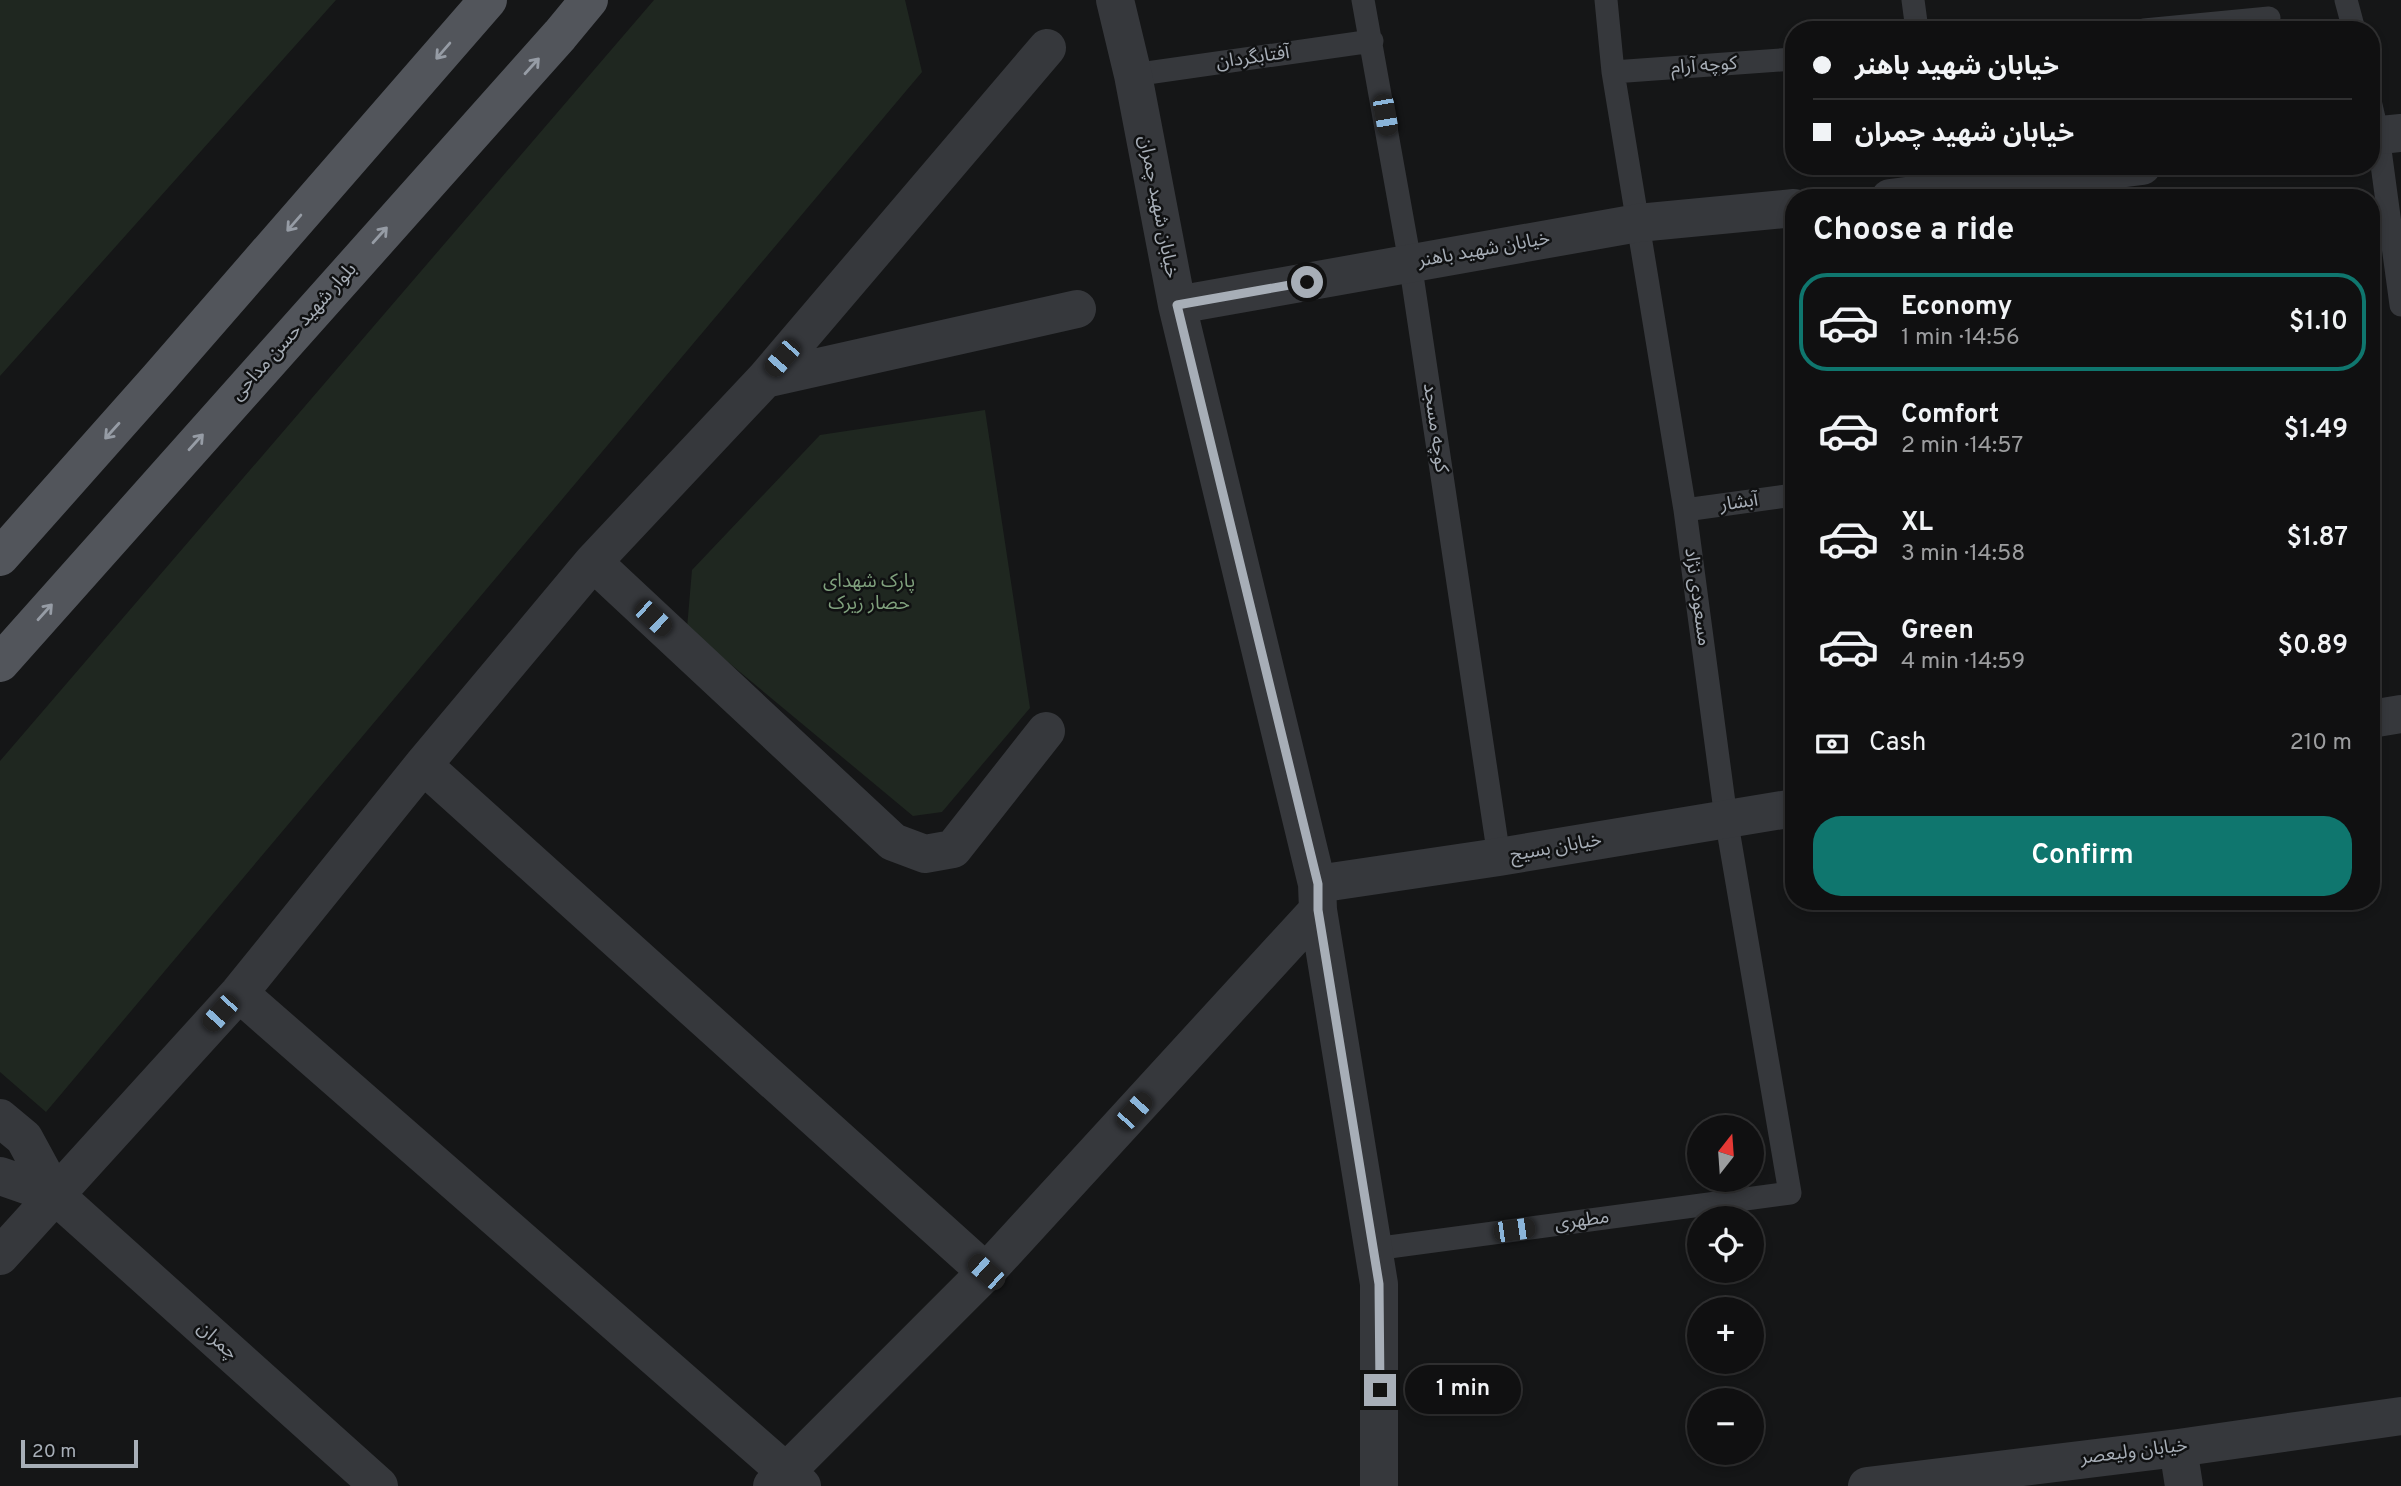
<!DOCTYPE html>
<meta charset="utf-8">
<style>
:root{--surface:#101011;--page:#1e1e1f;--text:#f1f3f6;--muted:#9c9d9f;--line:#303031;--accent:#0f766e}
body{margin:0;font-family:Overpass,"Noto Sans Arabic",sans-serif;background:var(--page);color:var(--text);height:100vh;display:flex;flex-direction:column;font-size:26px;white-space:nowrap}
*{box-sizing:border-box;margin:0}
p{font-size:23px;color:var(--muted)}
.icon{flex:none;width:38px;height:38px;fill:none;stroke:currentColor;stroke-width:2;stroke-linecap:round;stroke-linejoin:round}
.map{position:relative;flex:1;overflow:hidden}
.sheet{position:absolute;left:1785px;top:189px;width:595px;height:721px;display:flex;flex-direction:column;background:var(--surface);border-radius:28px;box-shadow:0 4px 10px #0003,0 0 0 2px var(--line)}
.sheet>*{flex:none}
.banner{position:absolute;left:1785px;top:21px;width:595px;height:154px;border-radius:28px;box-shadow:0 4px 10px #0003,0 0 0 2px var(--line);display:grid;align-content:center;height:154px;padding:0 28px;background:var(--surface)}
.needle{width:46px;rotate:17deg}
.buttons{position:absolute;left:1687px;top:1115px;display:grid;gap:14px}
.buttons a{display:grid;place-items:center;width:77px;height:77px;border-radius:50%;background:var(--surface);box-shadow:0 4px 10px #0003,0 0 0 2px var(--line);font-size:35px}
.scale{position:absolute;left:21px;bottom:18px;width:117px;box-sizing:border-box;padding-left:7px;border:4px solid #a7aeb7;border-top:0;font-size:19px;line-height:24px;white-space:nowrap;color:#a7aeb7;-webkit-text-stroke:5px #101112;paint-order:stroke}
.end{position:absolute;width:32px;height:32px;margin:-16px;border:9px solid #a7aeb7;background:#111;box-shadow:0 0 0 4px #111}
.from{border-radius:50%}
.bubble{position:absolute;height:49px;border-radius:24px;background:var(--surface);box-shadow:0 4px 10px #0003,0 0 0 2px var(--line);font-size:23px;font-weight:600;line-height:49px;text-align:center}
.car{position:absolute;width:21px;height:42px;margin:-21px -10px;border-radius:9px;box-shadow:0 0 5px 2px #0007;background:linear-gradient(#222 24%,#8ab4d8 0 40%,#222 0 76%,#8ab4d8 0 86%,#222 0)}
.banner b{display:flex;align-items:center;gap:24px;height:66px;font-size:26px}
.banner b+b{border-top:2px solid var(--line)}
.banner i{width:18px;height:18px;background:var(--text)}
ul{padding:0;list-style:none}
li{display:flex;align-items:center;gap:21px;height:98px;margin:0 14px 10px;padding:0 14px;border:4px solid transparent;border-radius:28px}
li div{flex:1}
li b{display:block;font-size:26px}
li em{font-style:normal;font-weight:600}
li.on{border-color:var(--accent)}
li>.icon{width:63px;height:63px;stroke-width:1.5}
h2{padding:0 28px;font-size:32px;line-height:84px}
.pay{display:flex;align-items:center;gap:18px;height:77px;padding:0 28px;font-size:26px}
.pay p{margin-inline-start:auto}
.button{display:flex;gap:14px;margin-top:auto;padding:14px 28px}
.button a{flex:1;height:80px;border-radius:28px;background:var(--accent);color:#fff;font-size:28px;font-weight:600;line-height:80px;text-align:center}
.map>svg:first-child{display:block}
.green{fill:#1f2720}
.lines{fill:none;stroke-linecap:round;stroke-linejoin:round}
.lane{stroke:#36383c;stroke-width:23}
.street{stroke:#36383c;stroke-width:38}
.primary{stroke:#52555b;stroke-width:38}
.oneway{stroke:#969ca5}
.route{stroke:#a7aeb7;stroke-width:9}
.labels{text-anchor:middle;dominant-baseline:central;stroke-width:5;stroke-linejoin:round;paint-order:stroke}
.street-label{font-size:19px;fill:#a7aeb7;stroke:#101112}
.park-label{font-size:19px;fill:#80a27e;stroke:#101112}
</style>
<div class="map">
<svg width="2401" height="1486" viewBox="0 0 2401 1486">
<rect width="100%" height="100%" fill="#151617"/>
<path class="green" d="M0 0H336L0 376Z
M654 0H905L922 72 46 1112 0 1072V761Z
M985 410 1030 708 942 812 913 816 687 628 692 570 820 435Z"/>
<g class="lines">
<path class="lane" d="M1363 0 1410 262 1499 857
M1913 0 1917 30
M2346 0 2354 30
M2144 30 2269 18
M1613 72 1794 59
M1133 75 1372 41
M2371 105 2378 135 2401 305
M1685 510 1794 495
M1374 1249 1790 1193 1726 818 1685 510 1613 72 1606 0"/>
<path class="street" d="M1115 0 1133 75 1177 305 1317 884 1318 910 1379 1284V1486
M2371 136 2401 133
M1890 198 2142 166
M1177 305 1638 223 1794 208
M765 379 1047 48
M593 562 893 842 925 854 953 849 1046 731
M2371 719 2401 714
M423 765 986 1272
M1317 884 1499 857 1794 808
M239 993 802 1486
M0 1118 24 1138 55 1195 379 1486
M0 1176 55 1195
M0 1256 239 993 423 765 593 562 765 379 1077 309
M2178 1448 2184 1486
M772 1486 986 1272 1318 910
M1867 1486 2178 1448 2401 1416"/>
<path class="primary" d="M0 557 159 378 488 0
M0 663 560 35 589 0"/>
</g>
<defs><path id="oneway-shaft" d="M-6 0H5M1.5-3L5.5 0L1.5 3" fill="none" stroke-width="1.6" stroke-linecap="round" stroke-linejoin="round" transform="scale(1.75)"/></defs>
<g class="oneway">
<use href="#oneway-shaft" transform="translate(443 51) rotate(131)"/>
<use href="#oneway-shaft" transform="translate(532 66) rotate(-48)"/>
<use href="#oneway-shaft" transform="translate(294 223) rotate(131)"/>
<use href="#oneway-shaft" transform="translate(380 235) rotate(-48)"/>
<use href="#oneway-shaft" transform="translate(112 431) rotate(132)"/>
<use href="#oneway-shaft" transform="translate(196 442) rotate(-48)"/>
<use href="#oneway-shaft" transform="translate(45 612) rotate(-48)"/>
</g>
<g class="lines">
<path class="route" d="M1307 282 1177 305 1318 884V910L1379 1284 1380 1390"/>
</g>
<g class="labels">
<g class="street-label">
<text transform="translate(1253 58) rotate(-8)">آفتابگردان</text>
<text transform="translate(1704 66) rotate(-4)">کوچه آرام</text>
<text transform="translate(1158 207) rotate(79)">خیابان شهید چمران</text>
<text transform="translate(1484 250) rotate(-10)">خیابان شهید باهنر</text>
<text transform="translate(294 332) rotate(-48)">بلوار شهید حسن مداحی</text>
<text transform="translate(1435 428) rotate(82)">کوچه مسجد</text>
<text transform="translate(1739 503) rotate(-8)">آبشار</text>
<text transform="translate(1697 597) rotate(82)">مسعودی نژاد</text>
<text transform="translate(1556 848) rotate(-10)">خیابان بسیج</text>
<text transform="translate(1582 1221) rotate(-8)">مطهری</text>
<text transform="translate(217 1341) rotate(42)">چمران</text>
<text transform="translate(2134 1452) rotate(-7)">خیابان ولیعصر</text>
</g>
<g class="park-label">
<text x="869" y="582">پارک شهدای<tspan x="869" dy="22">حصار زیرک</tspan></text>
</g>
</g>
</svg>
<div class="buttons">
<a><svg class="needle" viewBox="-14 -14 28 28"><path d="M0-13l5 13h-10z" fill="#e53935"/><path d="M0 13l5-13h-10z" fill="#9c9d9f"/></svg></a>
<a><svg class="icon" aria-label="locate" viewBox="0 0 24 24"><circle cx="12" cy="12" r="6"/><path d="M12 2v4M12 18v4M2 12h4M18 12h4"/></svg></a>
<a>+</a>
<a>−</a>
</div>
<div class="scale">20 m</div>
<i class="end from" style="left:1307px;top:282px"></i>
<i class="end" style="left:1380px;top:1390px"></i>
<div class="bubble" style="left:1405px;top:1365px;width:116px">1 min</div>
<i class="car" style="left:1385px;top:115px;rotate:170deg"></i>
<i class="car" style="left:782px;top:358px;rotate:221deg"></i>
<i class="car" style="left:653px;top:618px;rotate:133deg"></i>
<i class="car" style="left:220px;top:1013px;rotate:222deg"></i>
<i class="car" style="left:1134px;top:1111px;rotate:42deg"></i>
<i class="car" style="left:1514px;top:1230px;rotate:82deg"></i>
<i class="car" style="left:986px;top:1272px;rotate:312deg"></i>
<div class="banner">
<b><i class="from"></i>خیابان شهید باهنر</b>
<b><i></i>خیابان شهید چمران</b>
</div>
<section class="sheet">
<h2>Choose a ride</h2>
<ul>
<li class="on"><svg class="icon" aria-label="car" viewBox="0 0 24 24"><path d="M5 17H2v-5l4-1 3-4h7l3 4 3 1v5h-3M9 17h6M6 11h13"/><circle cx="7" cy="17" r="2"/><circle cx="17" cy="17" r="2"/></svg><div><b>Economy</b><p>1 min · 14:56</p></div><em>$1.10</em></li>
<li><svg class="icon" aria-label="car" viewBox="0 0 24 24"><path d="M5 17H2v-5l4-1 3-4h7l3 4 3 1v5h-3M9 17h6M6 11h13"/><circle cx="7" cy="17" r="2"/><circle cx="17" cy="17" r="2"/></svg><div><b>Comfort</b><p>2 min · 14:57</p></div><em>$1.49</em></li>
<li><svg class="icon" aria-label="car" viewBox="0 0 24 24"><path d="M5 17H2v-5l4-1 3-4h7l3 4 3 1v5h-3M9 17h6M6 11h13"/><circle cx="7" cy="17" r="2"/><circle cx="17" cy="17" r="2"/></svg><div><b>XL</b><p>3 min · 14:58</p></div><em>$1.87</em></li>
<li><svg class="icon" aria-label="car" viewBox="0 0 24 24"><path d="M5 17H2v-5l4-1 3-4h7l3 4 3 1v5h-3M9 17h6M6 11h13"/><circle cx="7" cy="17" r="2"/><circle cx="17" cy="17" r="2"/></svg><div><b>Green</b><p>4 min · 14:59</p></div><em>$0.89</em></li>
</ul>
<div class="pay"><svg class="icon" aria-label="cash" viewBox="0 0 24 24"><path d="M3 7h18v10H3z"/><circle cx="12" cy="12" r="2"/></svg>Cash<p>210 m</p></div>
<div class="button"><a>Confirm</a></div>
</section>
</div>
